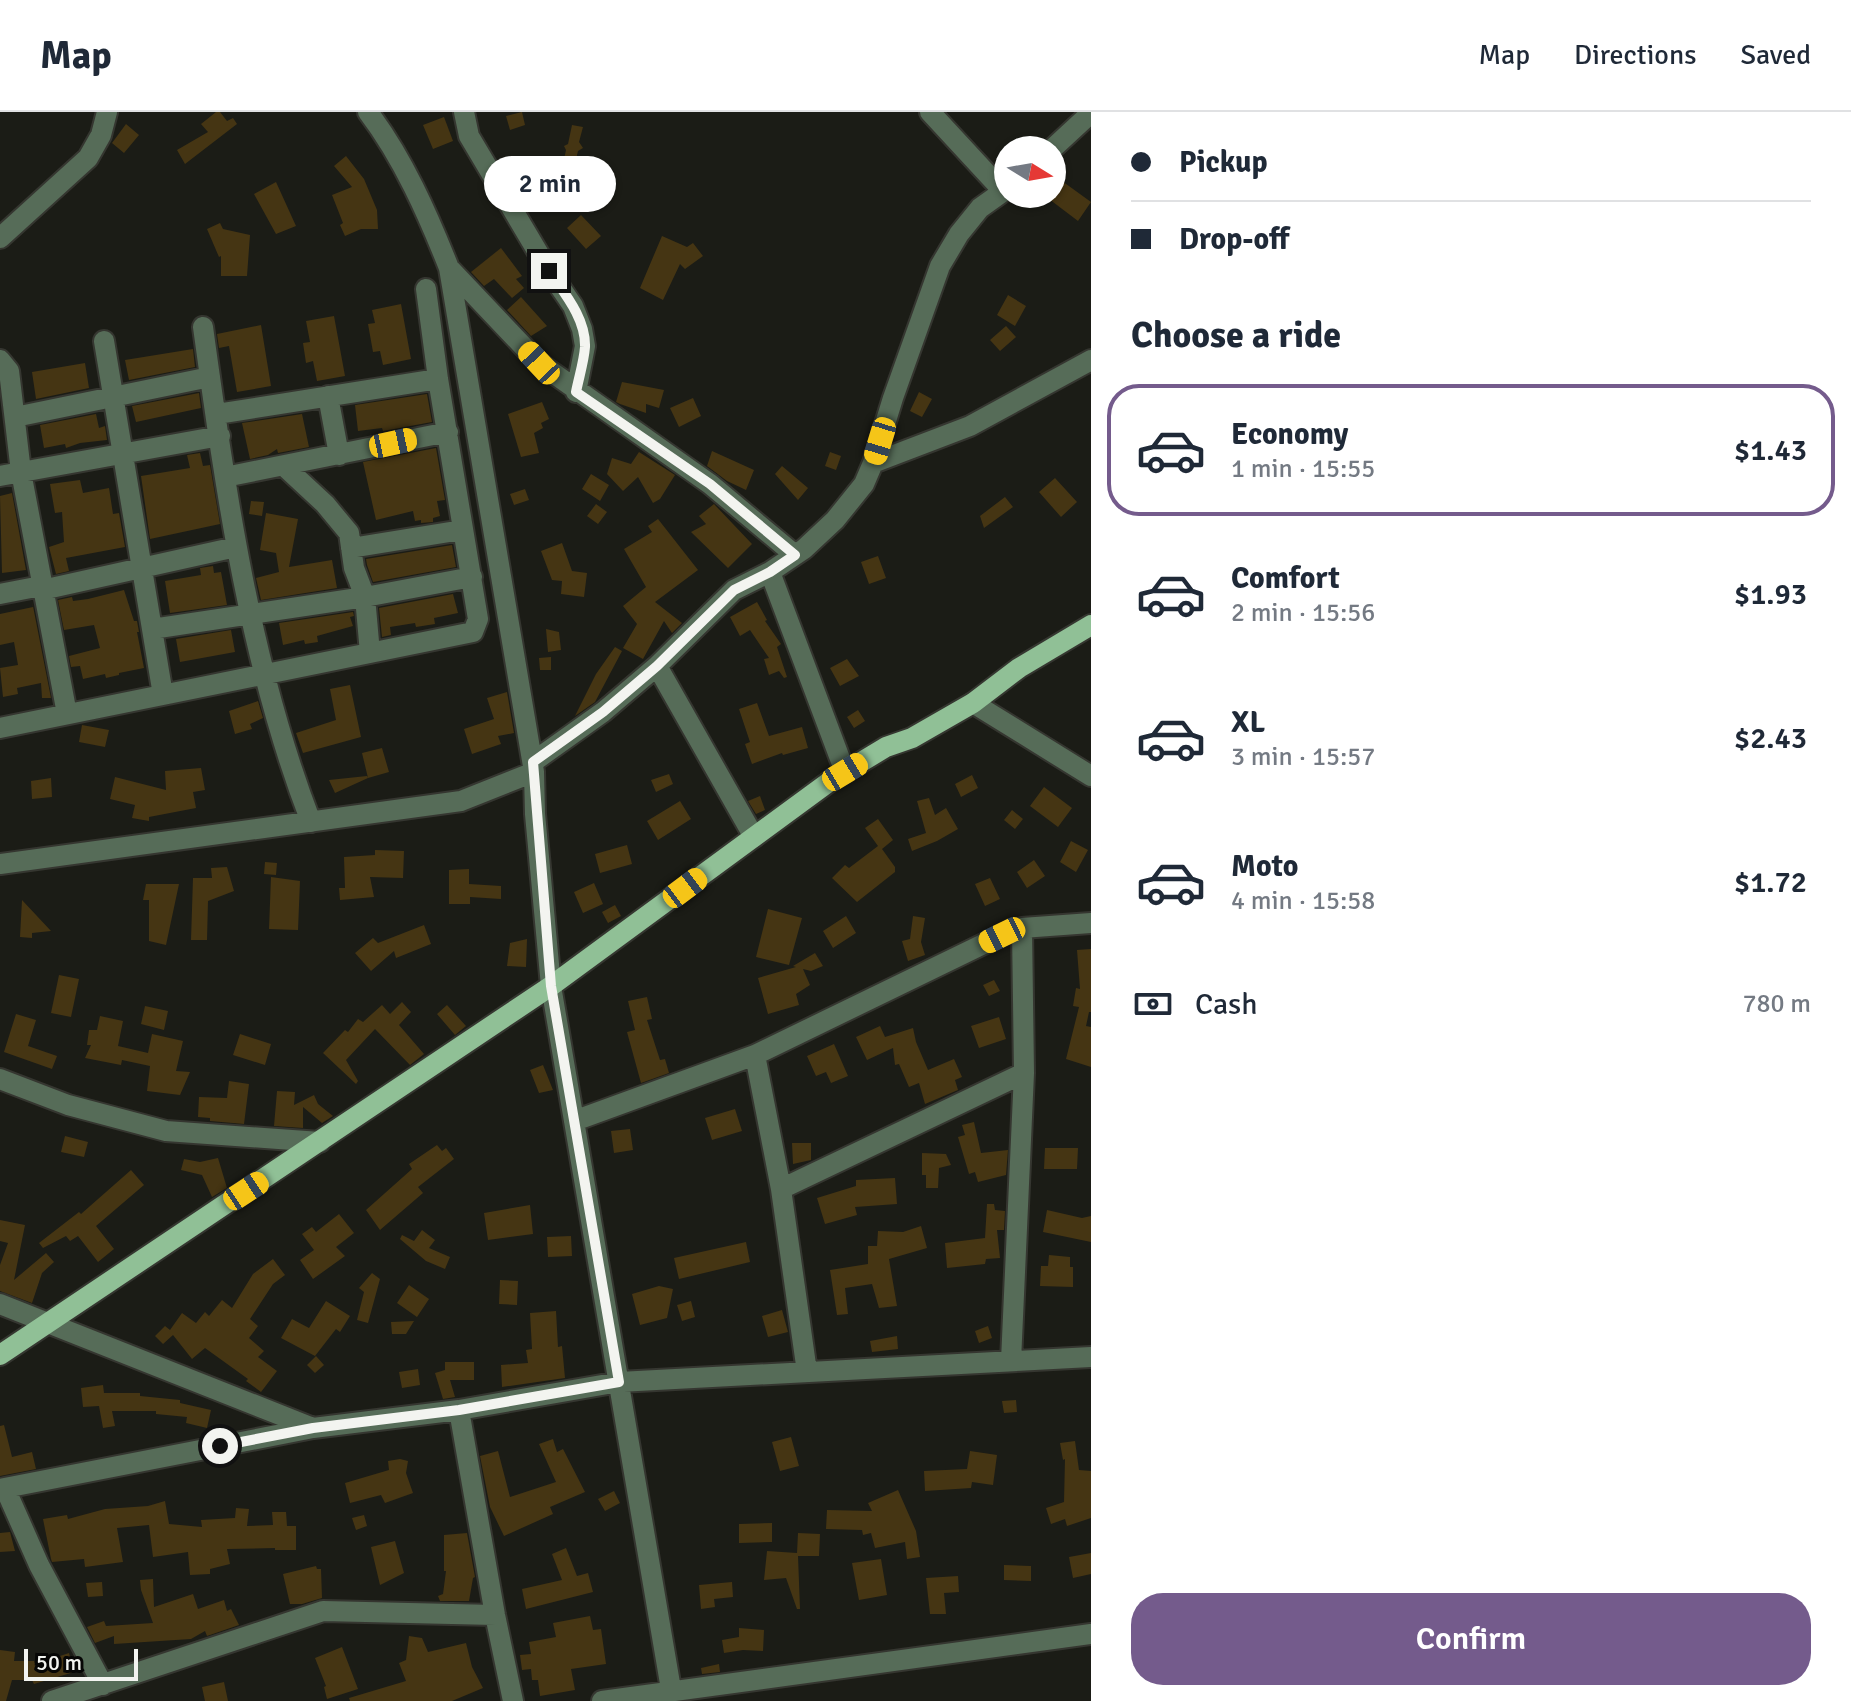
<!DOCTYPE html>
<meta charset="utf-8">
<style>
:root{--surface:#fff;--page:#f2f2f3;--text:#1f2937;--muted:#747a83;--line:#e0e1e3;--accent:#745b8c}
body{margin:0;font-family:Signika,sans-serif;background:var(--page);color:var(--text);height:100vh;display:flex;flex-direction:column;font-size:30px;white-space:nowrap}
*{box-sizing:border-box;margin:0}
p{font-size:26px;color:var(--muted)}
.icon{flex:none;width:44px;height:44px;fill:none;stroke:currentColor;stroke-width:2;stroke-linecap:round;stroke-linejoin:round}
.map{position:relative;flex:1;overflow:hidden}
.details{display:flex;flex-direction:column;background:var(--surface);width:760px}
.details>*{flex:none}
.top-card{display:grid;align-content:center;height:176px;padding:0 40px;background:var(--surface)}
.needle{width:52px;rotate:101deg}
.tools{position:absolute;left:994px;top:24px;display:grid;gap:16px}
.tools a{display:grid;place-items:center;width:72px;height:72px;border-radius:50%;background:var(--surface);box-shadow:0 2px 6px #0004;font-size:40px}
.scale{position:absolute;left:24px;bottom:20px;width:114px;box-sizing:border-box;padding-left:8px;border:4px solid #f3f4f0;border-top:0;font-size:22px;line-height:28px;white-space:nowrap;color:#f3f4f0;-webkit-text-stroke:6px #060605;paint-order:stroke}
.end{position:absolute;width:36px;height:36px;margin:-18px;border:10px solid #f3f4f0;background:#111;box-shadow:0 0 0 4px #111}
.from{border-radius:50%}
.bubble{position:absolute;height:56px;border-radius:28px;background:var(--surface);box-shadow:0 2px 6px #0004;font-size:26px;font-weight:600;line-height:56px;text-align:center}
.car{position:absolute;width:24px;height:48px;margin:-24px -12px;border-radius:10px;box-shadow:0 0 6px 2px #0007;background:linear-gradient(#f5c518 24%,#345 0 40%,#f5c518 0 76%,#345 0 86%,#f5c518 0)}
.top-card b{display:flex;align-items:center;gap:28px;height:76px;font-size:30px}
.top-card b+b{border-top:2px solid var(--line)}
.top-card i{width:20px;height:20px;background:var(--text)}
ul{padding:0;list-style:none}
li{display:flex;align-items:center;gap:24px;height:132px;margin:0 16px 12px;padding:0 24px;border:4px solid transparent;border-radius:32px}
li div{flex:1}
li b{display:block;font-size:30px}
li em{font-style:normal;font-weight:600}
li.active{border-color:var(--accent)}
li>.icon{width:72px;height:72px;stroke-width:1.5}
h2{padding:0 40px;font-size:36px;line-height:96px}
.pay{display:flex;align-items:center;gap:20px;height:88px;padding:0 40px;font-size:30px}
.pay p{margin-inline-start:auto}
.cta{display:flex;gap:16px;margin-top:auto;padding:16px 40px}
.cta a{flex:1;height:92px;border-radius:32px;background:var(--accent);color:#fff;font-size:32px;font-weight:600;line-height:92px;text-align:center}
header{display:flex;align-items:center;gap:48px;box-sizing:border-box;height:112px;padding:0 40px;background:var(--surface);border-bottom:2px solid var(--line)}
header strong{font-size:38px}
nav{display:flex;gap:44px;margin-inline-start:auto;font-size:28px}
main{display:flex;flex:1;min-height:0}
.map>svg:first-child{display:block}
.building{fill:#453513}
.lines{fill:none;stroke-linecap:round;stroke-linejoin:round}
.minor-casing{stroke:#353630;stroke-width:24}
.major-casing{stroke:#353630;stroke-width:24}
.minor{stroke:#566c58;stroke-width:20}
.major{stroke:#90c096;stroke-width:20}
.route{stroke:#f3f4f0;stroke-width:10}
</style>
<header>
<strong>Map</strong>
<nav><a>Map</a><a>Directions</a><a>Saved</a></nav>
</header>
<main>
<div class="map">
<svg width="1091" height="1589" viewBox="0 0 1091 1589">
<rect width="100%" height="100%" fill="#1b1c16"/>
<path class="building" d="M216 0H220L227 9 233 6 237 12 185 52 177 38 208 20 201 12Z
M522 0 525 13 510 18 506 4Z
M444 5 453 29 433 37 423 13Z
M126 12 139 23 124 41 112 31Z
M572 13 583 15 579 30 583 36 578 39 571 68 560 66 566 38 564 34 568 32Z
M346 44 364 67 377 98 378 117H361L345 124 340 113 343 111 332 83 352 75 334 54Z
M1062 69 1091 90 1078 109 1049 87Z
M276 70 296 114 276 122 254 82Z
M581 103 601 124 586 137 567 116Z
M220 111 223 117 250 123 247 164H221V144L219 145 207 117Z
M662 124 687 135 693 131 703 144 685 157 680 152 663 188 640 176Z
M501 136 522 164 516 167 524 176 512 186 494 167 484 174 471 160Z
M1008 183 1026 194 1015 214 997 203Z
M521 185 547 214 531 224 507 198Z
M401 192 411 247 383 253 380 239 373 240 368 212 375 211 372 198Z
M334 204 345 264 317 269 313 249 306 251 303 231 310 230 306 209Z
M261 213 271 274 237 280 229 234 219 236 217 222Z
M1006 214 1016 225 1000 239 990 228Z
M193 237 195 255 129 268 125 248Z
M85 251 89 276 36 287 32 260Z
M622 270 664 278 659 296 646 292V301L620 292 616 290Z
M919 280 932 287 922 305 910 299Z
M199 281 201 296 136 310 132 294Z
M427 282 432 310 383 319 382 316 358 319 355 293Z
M693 286 701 304 679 315 670 296Z
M542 290 549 307 541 311 543 316 534 321 539 341 521 345 508 302Z
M96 302 99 316 105 314 107 328 80 331 66 336 65 332 44 336 40 313Z
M302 302 309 335 278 341 277 337 268 343 250 347 242 311Z
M436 336 445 388 437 389 440 404 433 406V410L421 411V408L415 409 413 399 376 408 363 350Z
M712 339 754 358 746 378 727 369 707 354Z
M639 340 675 363 660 387 653 391 638 365 623 379 607 362 612 346 631 352Z
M830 340 841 344 836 358 825 354Z
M200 341 203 354 210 353 220 412 150 427 141 364 190 356 187 343Z
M782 354 808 376 798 388 775 362Z
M591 362 609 373 600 389 582 377Z
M1055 366 1077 390 1061 405 1039 380Z
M80 368 83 381 109 376 113 402 119 401 125 435 66 446 69 459 56 462 49 435 64 430 62 400 55 401 50 372Z
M525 377 529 388 514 393 510 382Z
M12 381 26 458 2 461 0 384Z
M1005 385 1013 395 984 416 980 404Z
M251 389 264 390 262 404 249 402Z
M596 392 607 400 598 412 587 404Z
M714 392 752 432 728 456 691 420 706 412 699 404Z
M266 401 298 407 289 455 332 448 337 476 261 488 256 466 279 460 276 441 260 438Z
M658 407 698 458 655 490 682 511 672 521 664 509 643 547 623 536 637 512 623 494 646 475 624 437 652 420 648 414Z
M562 431 572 459 587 461 584 485 561 482 562 469 552 468 541 439Z
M452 433 456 455 373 470 367 453 366 447Z
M878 444 886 466 869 472 861 450Z
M213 454 214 461 221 460 227 493 170 501 165 469 201 463 200 456Z
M124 478 134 509H137L139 520H137L144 556 119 561V563L106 566 105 562 83 567 80 554 71 555 69 544 100 536 94 513 64 518 58 488 72 485 73 489 88 487Z
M453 482 458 501 434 506 435 512 416 515 415 511 390 515 391 523 382 525 379 496Z
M32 489 51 586H42L41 571 17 576 18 582 3 585 0 556 18 553 14 530 0 533V502L33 495Z
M757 490 767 508 765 509 781 532 777 535 787 565 784 566 779 559 769 563 764 547 769 546 750 518 740 524 730 505Z
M353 500 354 504 350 505 353 514 317 524 318 530 305 532 304 528 283 533 279 511Z
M546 517 559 520 561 538 548 540Z
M231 518 235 540 180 550 176 527Z
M615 535 622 539 595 590 575 604 596 562Z
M551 545V558H540L539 546Z
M847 547 859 564 840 574 830 556Z
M350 573 361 625 303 641 296 621 336 608 330 577Z
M507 580 514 621 498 624 501 632 472 642 464 617 494 607 487 586Z
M258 589 263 606 250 612 252 617 235 622 229 599Z
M757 591 769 624 802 615 808 636 783 643 782 641 752 652 745 632 750 630 739 597Z
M858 598 865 609 854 616 847 605Z
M82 613 109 618 105 635 79 630Z
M382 636 389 660 368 666 362 641Z
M201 656 205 678 193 680 196 696 149 705V709L132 706 135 693 110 687 115 665 166 678 165 659Z
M669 662 673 672 656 680 651 668Z
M972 663 978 676 961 685 955 672Z
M367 664 368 666 335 681 329 668Z
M51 666 52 685 32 687 31 669Z
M1044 675 1072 696 1058 715 1030 694Z
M760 684 765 698 756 702 748 689Z
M929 686 935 703 946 696 958 717 937 729 912 739 908 727 926 721 917 689Z
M680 689 691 707 658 728 647 709Z
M1012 698 1023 707 1015 717 1004 708Z
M878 707 893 728 882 737 895 755V760L857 790 832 766 845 753 849 756 878 734 865 716Z
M1071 729 1088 738 1076 760 1060 750Z
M627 733 632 752 600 761 595 742Z
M375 738 404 739 403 766 370 765 374 785 340 788 339 776H345L344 745 375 743Z
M1034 748 1045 764 1027 776 1017 760Z
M265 750 277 751 276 763 264 762Z
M227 755 234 779 208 789 207 828H191L193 766H212L211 756Z
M469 757V772L501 774V787L470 785V792H449V758Z
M271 765 300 769 298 818 269 817Z
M990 766 1000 787 985 794 975 772Z
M594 771 603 792 583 801 574 780Z
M146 772H179L166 833 149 829V788H143Z
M22 788 51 819 32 821V826L20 825Z
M615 793 621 804 608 811 602 800Z
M768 797 802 806 789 853 756 845Z
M846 804 856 821 833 836 823 819Z
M913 804 925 806 921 830 925 843 908 849 902 829 910 827Z
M424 813 431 832 396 846 394 839 371 859 355 841 373 826 378 831Z
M527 827 526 855 507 854 510 831Z
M1091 837V900H1089L1086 914 1091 915V955L1066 947 1079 895 1073 894 1076 876 1080 877 1077 838Z
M815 841 823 854 811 859 803 857 810 873 796 882 799 893 768 902 758 866 796 855 793 854Z
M59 863 79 867 71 905 51 901Z
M994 868 1000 879 989 884 983 873Z
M647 885 652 907 647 908 660 948 665 947 669 961 641 971 627 920 635 918 628 889Z
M402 890 411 900 399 913 424 942 410 953 375 917 346 948 358 969 356 972 323 941 345 918 348 920 358 907 363 910 382 893 390 902Z
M447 893 466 914 455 923 437 902Z
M145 894 168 899 164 918 141 912Z
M16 902 36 908 28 934 57 944 52 957 4 940Z
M100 904 123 909 118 934 148 941 152 922 183 929 176 959 190 960 180 983 147 979 150 954 122 948 121 953 85 946 91 933H87L89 918H97Z
M999 905 1006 927 979 936 971 914Z
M880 914 885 925 913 916 916 930 928 958 954 947 962 965 955 968 958 978 925 992 919 971 909 975 899 952 895 953 893 936 867 948 856 925Z
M240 922 271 932 265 953 233 943Z
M834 932 848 964 831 971 826 960 816 964 807 944Z
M543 953 553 978 539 981 530 958Z
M229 969 249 972 244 1012 210 1009V1006L198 1005 199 985 227 986Z
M277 979 295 980 294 993 314 983 318 992 333 1004 322 1011 303 995V1016L274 1014Z
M735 997 742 1019 712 1028 705 1006Z
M974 1010 981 1041 1008 1038 1006 1063 978 1070 975 1060 969 1062 958 1025 965 1023 962 1013Z
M630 1017 633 1038 614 1041 611 1019Z
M65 1024 88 1030 84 1045 61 1040Z
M792 1031H811V1048L793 1052Z
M437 1033 442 1039 446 1036 454 1047 418 1075 423 1081 380 1118 366 1098 412 1057 409 1052Z
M1045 1036H1078L1077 1057H1044Z
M922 1041 946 1042 951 1053 939 1056 938 1076H926V1063H922Z
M218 1046 227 1076 212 1085 202 1063 181 1058 184 1047 200 1050Z
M131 1058 144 1073 96 1114 114 1137 98 1150 78 1124 70 1129 66 1124 43 1136 39 1131 79 1100 81 1102Z
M895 1066 897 1092 855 1095 857 1103 825 1112 817 1086 856 1074V1068Z
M987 1092H994L995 1098 1005 1099 1004 1118H997L1000 1146 986 1147 985 1152 947 1156 945 1131 985 1126Z
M530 1093 533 1122 488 1128 484 1101Z
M1047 1098 1082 1106 1091 1104V1130L1043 1120Z
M339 1102 354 1121 336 1135 345 1144 313 1167 300 1148 314 1138 302 1122 312 1115 316 1120Z
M0 1108 25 1113 14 1168 46 1141 54 1150 42 1161 32 1191 0 1179V1153L8 1131 0 1129Z
M921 1114 927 1136 889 1147 897 1194 879 1196 872 1172 845 1176 848 1202 837 1203 830 1158 868 1152V1134H877L878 1119 903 1120Z
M422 1118 435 1128 429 1136 450 1145 445 1157 426 1149 400 1127 402 1123 414 1129Z
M571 1124 572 1144 548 1145 547 1125Z
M746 1130 750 1150 679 1167 674 1146Z
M1049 1143 1070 1145V1155H1073V1175L1040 1174 1041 1154H1048Z
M273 1147 285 1163 273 1172 250 1207 258 1214 249 1226 264 1239 258 1245 277 1259 261 1280 246 1269 248 1267 205 1236 192 1247 173 1223 163 1232 155 1224 165 1214 170 1218 182 1201 196 1211 205 1200 209 1204 222 1188 232 1196 253 1162Z
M372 1161 380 1167 368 1211 357 1208 364 1180 359 1176Z
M500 1168 518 1169 517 1193 499 1192Z
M409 1173 429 1187 417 1205 397 1191Z
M659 1174 673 1177 667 1206 640 1213 632 1182Z
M326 1189 350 1204 340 1220 336 1217 315 1244 281 1226 292 1207 309 1216Z
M691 1189 695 1205 682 1209 677 1193Z
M782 1198 788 1220 768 1225 762 1204Z
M556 1199 558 1235 562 1234 565 1266 502 1275 501 1253 528 1251 526 1238 532 1237 530 1201Z
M414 1209 406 1222H392L391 1210Z
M988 1214 992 1226 979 1231 975 1219Z
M897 1224 898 1237 872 1240 870 1229Z
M316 1244 324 1253 315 1261 307 1253Z
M445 1250H474V1268H450L455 1285 443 1287 435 1261 445 1258Z
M418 1257 420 1273 402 1276 399 1260Z
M103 1273 104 1281H140V1284L180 1288V1291L211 1298 207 1316 186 1311 187 1305 156 1302V1299H112L115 1314 103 1316 99 1294 83 1295 81 1276Z
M1016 1288 1017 1300 1004 1301 1002 1289Z
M4 1313 12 1345 32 1340 36 1357 0 1364V1314Z
M791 1325 799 1354 780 1359 772 1330Z
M553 1327 557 1340 563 1337 585 1380 550 1395 553 1402 504 1424 490 1395 480 1344 498 1339 510 1385 556 1370 539 1332Z
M1075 1329 1079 1358 1091 1359V1406L1067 1414 1065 1407 1051 1412 1046 1396 1064 1390 1065 1347 1063 1348 1060 1331Z
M970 1339 997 1343 993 1373 972 1370 971 1376 925 1379 924 1359 967 1357Z
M400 1347 408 1349 406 1361 413 1381 385 1391 381 1383 350 1391 345 1371 389 1358 388 1349Z
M898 1378 916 1419 920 1445 907 1447 905 1430 875 1436 871 1421 863 1423 862 1418 826 1417 827 1398 872 1399 868 1391Z
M614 1379 620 1391 605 1399 598 1387Z
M165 1389 169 1412 202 1415 201 1408 235 1406 236 1396 249 1397 247 1414 273 1413 272 1400H286L287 1414H296V1438H275V1436L227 1437 230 1452 210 1457V1462L190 1463 188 1440 153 1445 149 1413 117 1416 123 1450 85 1455 84 1447 52 1450 51 1447 43 1407 67 1403 68 1407 105 1397 148 1394Z
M364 1403 367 1414 356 1418 352 1406Z
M772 1411V1430L739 1431V1412Z
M10 1420 15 1439 0 1440V1421Z
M467 1421 475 1465 473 1466 469 1489H440L438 1484 443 1482 446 1459H444V1423Z
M798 1421 820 1422 819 1444H798L800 1497H797L786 1466 764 1468 767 1439 797 1441Z
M395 1429 404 1461 380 1473 371 1435Z
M566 1436 577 1464 588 1461 593 1480 526 1497 522 1477 562 1468 552 1442Z
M1091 1441V1462L1073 1466 1069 1445Z
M881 1447 887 1483 859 1488 852 1451Z
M1004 1453 1031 1454V1469L1004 1468Z
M316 1454 317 1457H321L322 1486 302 1492H290L283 1462Z
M958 1464 959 1480 944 1481 946 1502H930L926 1466Z
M153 1467 154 1495 193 1482 198 1497 224 1488 227 1499 231 1497 239 1513 207 1524 205 1519 191 1527 114 1532V1524L95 1531 87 1515 104 1509 106 1514 153 1511 141 1478 140 1468Z
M102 1470 103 1484 88 1485 86 1471Z
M732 1470 733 1485 714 1487 715 1495 701 1497 699 1473Z
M590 1504 593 1518 601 1517 606 1552 571 1557 575 1578 540 1584 538 1568H532L531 1557 522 1558 520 1543 531 1542 529 1530 556 1525 553 1511Z
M739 1516 764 1518 763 1539 743 1538 724 1541 722 1528 739 1525Z
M409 1524 422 1526 428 1540 466 1531 472 1555 483 1576 452 1589H350L349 1586 406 1569 399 1551 406 1548Z
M342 1535 358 1577 327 1587 324 1575 326 1574 315 1546Z
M0 1538 15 1540 14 1549H45L69 1541 74 1560 34 1572 32 1568H12L6 1589H0Z
M719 1552 720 1560 702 1562 701 1556Z
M224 1570 228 1589H205L202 1575Z"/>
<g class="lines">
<defs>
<path id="minor" d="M368 0C403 46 428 103 449 156L534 660 535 702 551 874 673 1589
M464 0 469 24 549 159 573 194 582 217 585 234 576 280
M930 0 1003 79
M1051 38 1091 1
M0 126 88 46 101 23 107 0
M449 156 539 251 710 372 795 443
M203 215C226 382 250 552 311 710
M104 229 163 583
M0 248 9 259 21 360 67 602
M328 284 339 343
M217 302 438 267
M15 305 210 265
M873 351 970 314 1091 248
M284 354 325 392 349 421 354 456 365 485 370 541
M0 364 220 324
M225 365 448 320
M351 436 462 418
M770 460 845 660
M42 478 236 435
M0 482 41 474
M152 517 365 485 472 465
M657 554 754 725
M973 591 1091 664
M0 616 473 520 478 507 438 267 426 177
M533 650 603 600 657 554 734 478 770 460 804 437 835 408 864 372 873 351 893 286 940 154 959 122 980 96 1008 76
M0 752 461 689 534 660
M755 943 781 1077 807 1260
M0 967 68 993 166 1019 320 1030
M574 1009 755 943 1002 823 1022 816 1091 811
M781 1077 1024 961
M0 1192 313 1316 459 1298 619 1270 1091 1245
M1011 1249 1024 961 1022 816
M459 1298 495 1503 513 1589
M5 1376 39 1453 103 1573
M0 1377 313 1316
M52 1589 323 1499 495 1503
M602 1589 1091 1522"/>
<path id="major" d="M0 1243 551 874 833 667 886 635 912 626 973 591 1019 556 1091 513"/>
</defs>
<use href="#minor" class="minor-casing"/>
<use href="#major" class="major-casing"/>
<use href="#minor" class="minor"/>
<use href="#major" class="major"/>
</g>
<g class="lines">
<path class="route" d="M220 1334 313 1316 459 1298 619 1270 551 874 533 650 603 600 657 554 734 478 770 460 795 443 710 372 576 280C579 265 584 249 585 235 586 206 564 181 549 159"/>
</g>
</svg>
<div class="tools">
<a><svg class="needle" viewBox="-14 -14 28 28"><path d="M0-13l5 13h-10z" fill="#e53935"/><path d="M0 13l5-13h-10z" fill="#747a83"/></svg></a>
</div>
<div class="scale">50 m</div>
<i class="end from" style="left:220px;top:1334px"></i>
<i class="end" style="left:549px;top:159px"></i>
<div class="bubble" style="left:484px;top:44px;width:132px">2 min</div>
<i class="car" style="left:539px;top:251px;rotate:317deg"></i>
<i class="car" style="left:880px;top:329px;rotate:197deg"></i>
<i class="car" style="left:393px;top:331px;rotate:78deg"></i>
<i class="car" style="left:845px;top:660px;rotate:59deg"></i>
<i class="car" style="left:685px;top:776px;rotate:53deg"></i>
<i class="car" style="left:1002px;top:823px;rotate:244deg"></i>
<i class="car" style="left:246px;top:1079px;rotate:57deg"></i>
</div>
<section class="details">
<div class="top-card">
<b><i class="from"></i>Pickup</b>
<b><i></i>Drop-off</b>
</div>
<h2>Choose a ride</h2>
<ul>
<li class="active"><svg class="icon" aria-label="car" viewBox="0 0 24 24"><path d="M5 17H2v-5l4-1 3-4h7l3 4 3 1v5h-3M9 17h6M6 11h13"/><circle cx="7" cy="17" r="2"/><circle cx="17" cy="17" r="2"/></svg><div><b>Economy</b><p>1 min · 15:55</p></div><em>$1.43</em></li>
<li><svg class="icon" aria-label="car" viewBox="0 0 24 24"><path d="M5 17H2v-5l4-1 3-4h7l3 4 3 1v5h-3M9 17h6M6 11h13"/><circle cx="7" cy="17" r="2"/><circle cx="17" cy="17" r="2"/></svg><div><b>Comfort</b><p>2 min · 15:56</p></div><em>$1.93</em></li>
<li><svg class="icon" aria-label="car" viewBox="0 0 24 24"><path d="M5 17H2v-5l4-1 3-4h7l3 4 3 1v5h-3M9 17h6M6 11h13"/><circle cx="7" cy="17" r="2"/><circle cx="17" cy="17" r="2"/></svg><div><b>XL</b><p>3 min · 15:57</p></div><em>$2.43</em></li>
<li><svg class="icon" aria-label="car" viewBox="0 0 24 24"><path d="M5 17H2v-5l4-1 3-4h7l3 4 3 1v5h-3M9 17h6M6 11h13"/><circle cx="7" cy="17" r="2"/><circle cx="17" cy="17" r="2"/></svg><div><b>Moto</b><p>4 min · 15:58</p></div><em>$1.72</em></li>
</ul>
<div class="pay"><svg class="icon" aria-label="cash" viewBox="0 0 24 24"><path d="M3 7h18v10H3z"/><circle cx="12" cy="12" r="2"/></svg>Cash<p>780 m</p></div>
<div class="cta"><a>Confirm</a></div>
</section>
</main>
